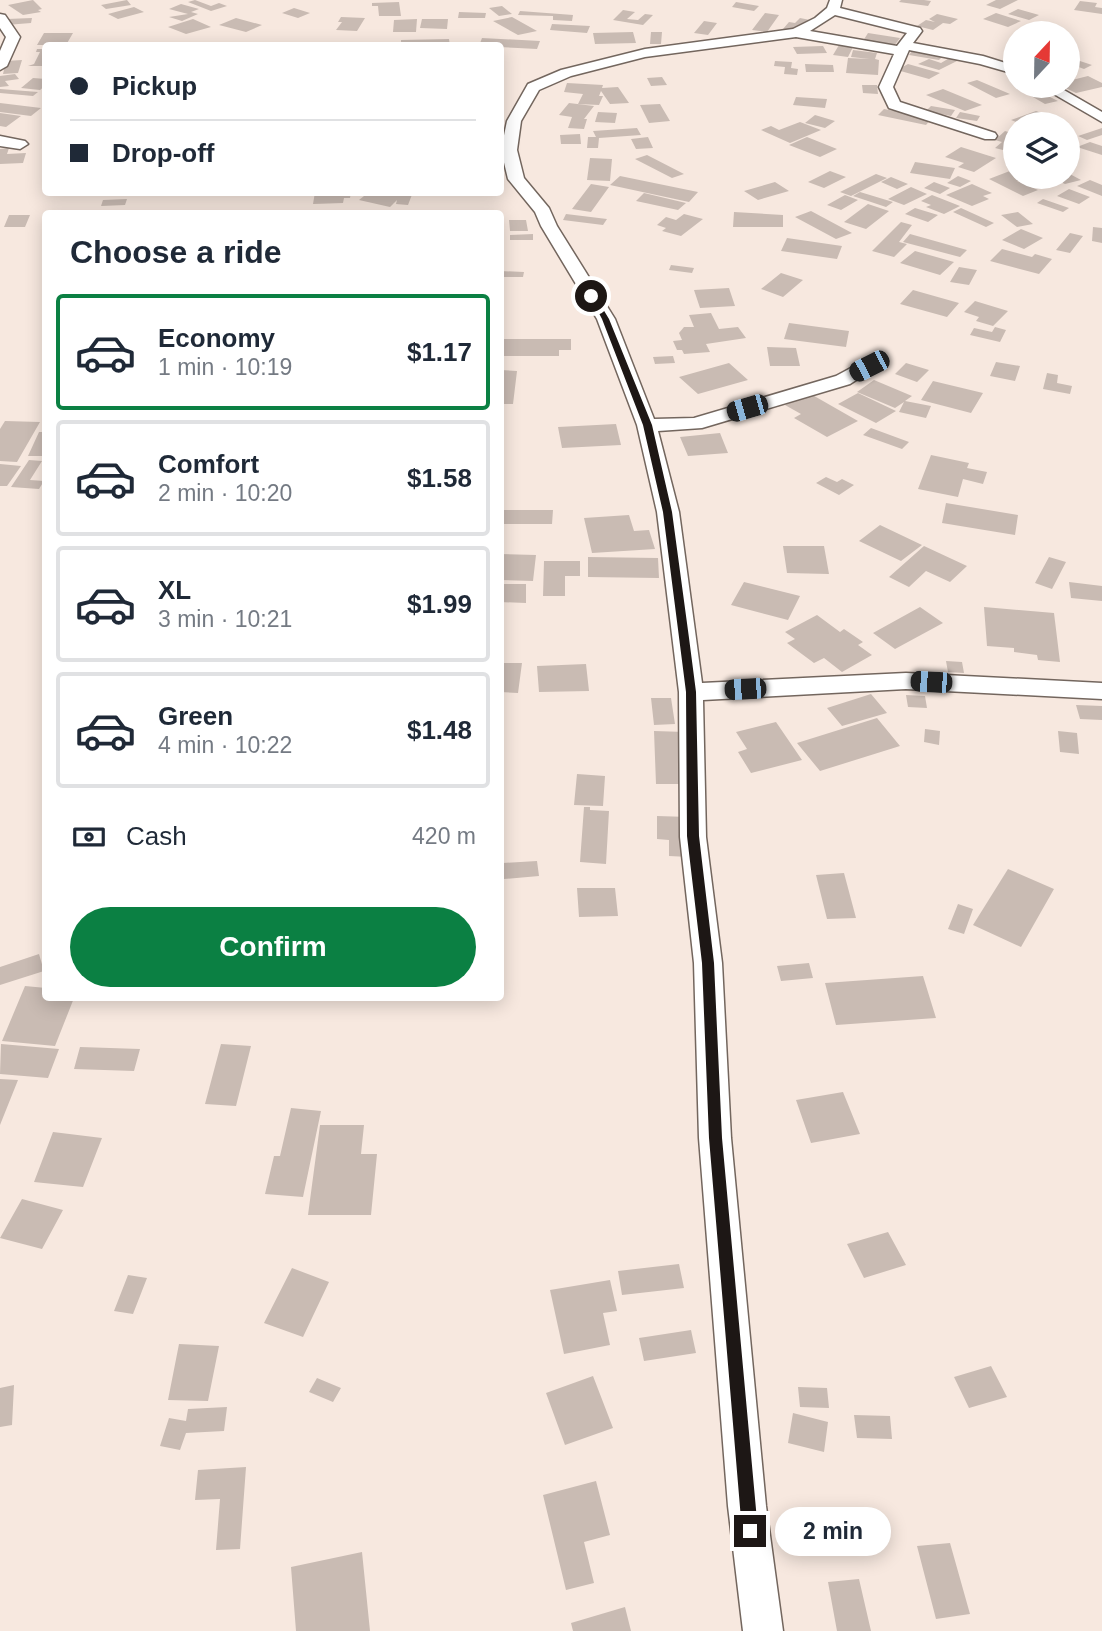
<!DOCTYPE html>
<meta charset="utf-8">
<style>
:root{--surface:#fff;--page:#f2f2f3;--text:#1f2937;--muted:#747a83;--line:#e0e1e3;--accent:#0b8043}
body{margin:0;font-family:Arial,sans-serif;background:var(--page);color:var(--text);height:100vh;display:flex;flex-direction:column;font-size:26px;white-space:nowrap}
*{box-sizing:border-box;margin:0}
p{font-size:23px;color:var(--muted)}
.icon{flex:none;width:38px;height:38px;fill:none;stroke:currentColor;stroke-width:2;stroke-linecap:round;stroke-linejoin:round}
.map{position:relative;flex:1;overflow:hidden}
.details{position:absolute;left:42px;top:210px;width:462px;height:791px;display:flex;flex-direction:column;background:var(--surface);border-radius:7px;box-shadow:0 4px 18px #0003}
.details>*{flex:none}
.top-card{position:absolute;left:42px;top:42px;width:462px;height:154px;border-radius:7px;box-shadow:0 4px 18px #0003;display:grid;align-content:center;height:154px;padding:0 28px;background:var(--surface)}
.needle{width:46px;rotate:22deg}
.controls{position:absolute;left:1003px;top:21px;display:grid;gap:14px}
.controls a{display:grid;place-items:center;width:77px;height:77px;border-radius:50%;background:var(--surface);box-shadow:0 4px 18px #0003;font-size:35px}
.end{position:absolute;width:32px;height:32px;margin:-16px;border:9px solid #1d1715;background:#fff;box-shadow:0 0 0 4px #fff}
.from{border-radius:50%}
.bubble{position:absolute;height:49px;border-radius:24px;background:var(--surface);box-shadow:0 4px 18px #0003;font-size:23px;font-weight:600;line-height:49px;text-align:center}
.car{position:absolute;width:21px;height:42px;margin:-21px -10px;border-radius:9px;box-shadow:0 0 5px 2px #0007;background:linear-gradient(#222 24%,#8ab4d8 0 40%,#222 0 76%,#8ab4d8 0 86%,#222 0)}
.top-card b{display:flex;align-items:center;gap:24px;height:66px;font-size:26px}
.top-card b+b{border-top:2px solid var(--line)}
.top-card i{width:18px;height:18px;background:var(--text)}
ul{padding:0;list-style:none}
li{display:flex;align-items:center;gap:21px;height:116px;margin:0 14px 10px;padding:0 14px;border:4px solid var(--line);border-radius:7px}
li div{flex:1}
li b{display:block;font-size:26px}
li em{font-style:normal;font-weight:600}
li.selected{border-color:var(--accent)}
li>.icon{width:63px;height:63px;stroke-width:1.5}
h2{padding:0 28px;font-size:32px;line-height:84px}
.pay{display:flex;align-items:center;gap:18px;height:77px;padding:0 28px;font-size:26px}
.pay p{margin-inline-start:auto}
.primary-button{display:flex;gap:14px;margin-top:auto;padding:14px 28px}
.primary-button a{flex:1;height:80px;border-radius:42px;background:var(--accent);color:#fff;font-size:28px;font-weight:600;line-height:80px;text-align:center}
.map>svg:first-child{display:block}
.building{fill:#c9bbb3}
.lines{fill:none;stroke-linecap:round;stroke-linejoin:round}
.minor-casing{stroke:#73665e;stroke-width:3}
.minor{fill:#fff;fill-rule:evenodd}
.route{fill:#1d1715}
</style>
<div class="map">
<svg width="1102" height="1631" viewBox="0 0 1102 1631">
<rect width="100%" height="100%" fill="#f7e8df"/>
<path class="building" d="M33 0 42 9 38 10 41 12 23 15 8 5Z
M127 0 131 5 106 9 101 5Z
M195 0 211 6 219 3 227 6 211 11 188 2Z
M901 0H924L931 1 928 6 899 2Z
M996 0H1018L1000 9 986 5Z
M1080 1 1097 3 1095 7 1102 8V14L1074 10Z
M399 2 401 16H379L378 6H372V3Z
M736 2 759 6 754 11 732 7Z
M181 4 199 9 191 12 198 14 182 21 169 17 188 14 169 9Z
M502 6 512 14 499 16 489 8Z
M134 7 144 12 118 19 108 14Z
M294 8 310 13 298 18 282 13Z
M1018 9 1039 15 1029 20 1008 14Z
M623 10 635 12 627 19 638 20 645 14 653 15 643 25 613 20Z
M520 11 573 15 572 21 553 20V16L518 15Z
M459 12 486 13 485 18H458Z
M765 13 779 15 767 32 752 30Z
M996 13 1021 21 1008 27 983 19Z
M937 14 958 19 950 24 943 23 933 30 917 26 926 20 935 22 929 19Z
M341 17 365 18 357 31 336 30 342 22H338Z
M512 17 537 31 518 35 493 21Z
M32 18 31 23 6 25 7 19Z
M236 18 262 25 246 32 219 25Z
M800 18 810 20 799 31 783 29 789 22 795 23Z
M193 19 211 27 186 34 168 27Z
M417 19 416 32H393L394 20Z
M422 19H448L447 29 420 28Z
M704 21 717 23 708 35 694 33Z
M552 24 590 26 587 33 550 30Z
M633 32 636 43 595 44 593 33Z
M651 32H662L661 44H650Z
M44 33H73L66 45H37Z
M868 33 900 38 894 46 863 41Z
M482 38 540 41 537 49 479 46Z
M449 39 450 46H401V40Z
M839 45 853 47 848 57 833 55Z
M823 46 827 53 797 54 793 47Z
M37 49H46V66H28L34 64 40 52H36Z
M853 50 877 53 875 59 879 60 878 75 846 73 848 58 870 59 851 57Z
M912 51 943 56 939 60 909 55Z
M951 57 959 60 939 70 918 64 929 59 941 63Z
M1068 57 1092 65 1084 69 1068 63Z
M22 60 18 73 3 74 6 61Z
M775 61 792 62 791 68 798 69 797 75 784 74 785 67 774 66Z
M805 64 833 65 834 72H806Z
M908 64 940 73 929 79 897 70Z
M15 74 19 79 5 81 9 86 0 87V76Z
M1088 76 1102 83V87L1076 93 1061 86H1068V81Z
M662 77 667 85 651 86 647 78Z
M33 78 46 79V85L40 90 21 88Z
M977 80 1010 94 996 98 967 83Z
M567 83 603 85 602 88 618 87 629 103 610 104 601 91 599 96H603L599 105 578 104 583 94 564 92Z
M862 85H877L878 94 863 93Z
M1014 86H1035L1041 89 1036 90 1058 101 1045 104Z
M0 89 38 92 33 96 0 93Z
M943 89 982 105 965 111 926 95Z
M796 97 827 99 825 108 793 105Z
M0 103 41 108 31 116 0 112Z
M569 103 594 106 584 119H587L584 129 568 128 572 117 559 115Z
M660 104 670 121 649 123 640 105Z
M931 106 955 110 951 116 926 111Z
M884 109 932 118 926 125 878 115Z
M1036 111 1055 118 1040 124H1021L1011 120Z
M598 112 617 113 615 123 595 122Z
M960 112 980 116 977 121 956 118Z
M0 113 21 116 6 127 0 126Z
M815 115 835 121 825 128 805 123Z
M800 122 821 130 790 143 761 130 771 126 779 130Z
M637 128 641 135 599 138 598 148H587L588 137H596L593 131Z
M1102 128V135L1087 140 1078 136Z
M1005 131 1015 134V153L995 148 1002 142 995 140Z
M580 134 581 144H561L560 135Z
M648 137 653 148 636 149 631 139Z
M807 137 837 149 820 157 789 145Z
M1090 142 1102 146V155L1077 147Z
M961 147 996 158 974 172 958 167 964 163 945 157Z
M9 148 7 154 26 153 23 163 0 164V149Z
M647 155 684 174 672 178 635 159Z
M590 158 612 159 610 181 587 180Z
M915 162 955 168 950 179 910 173Z
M1015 169V177H1027L1017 181 1038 190 1023 196 989 179Z
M830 171 846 177 824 188 808 182Z
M1068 173 1081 180 1065 184 1050 177H1068Z
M876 174 887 178 851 196 840 192Z
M620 176 698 192 689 202 610 185Z
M958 176 971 181 960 187 947 183Z
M891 177 908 184 897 189 881 182Z
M1090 180 1102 185V196L1077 186Z
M775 182 789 191 758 200 744 191Z
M934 182 950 188 940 194 924 188Z
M591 184 609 187 591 212 572 209Z
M972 184 992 193 983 196 989 199 972 206 946 195Z
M911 187 927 194 904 205 888 199Z
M1069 189 1090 197 1079 204 1057 196Z
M315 192H351L350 198H344L343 203 313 204Z
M369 192 376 194 413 192 408 205 396 204 397 200 390 207 359 200Z
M860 192 893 202 886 207 853 196Z
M644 193 686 203 678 210 636 201Z
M845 195 858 200 841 210 827 205Z
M932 195 960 206 944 214 926 207 931 205 921 201Z
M127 199 125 205 101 206 103 200Z
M1043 199 1069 208 1063 212 1037 203Z
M868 204 889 211 866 229 844 222Z
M915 208 938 215 928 222 905 214Z
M961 208 994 223 986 227 953 212Z
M811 211 852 233 836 239 795 217Z
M734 212 783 215V227H733Z
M1018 212 1033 224 1017 227 1001 215Z
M566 214 607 219 603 225 563 220Z
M684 214 703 219 681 236 662 231 666 228 657 225 666 217 676 220Z
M9 215H30L25 227H4Z
M509 220H526L528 231H510Z
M901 222 912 225 899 242 907 244 894 257 872 251Z
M1093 227 1102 228V243L1092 241Z
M1021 229 1043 238 1024 249 1002 240Z
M1070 233 1083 236 1070 253 1056 250Z
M533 234V240H510V235Z
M910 234 967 250 960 257 903 242Z
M787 238 842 246 837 259 781 251Z
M1002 249 1032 257 1035 254 1052 259 1039 274 990 261Z
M915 251 954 262 940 275 900 263Z
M671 265 694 268 692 273 669 270Z
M959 267 977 270 969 285 950 282Z
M500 271 524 272 523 277H500Z
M781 273 803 280 783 297 761 289Z
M729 288 735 306 700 308 694 290Z
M913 290 959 303 947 317 900 304Z
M975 301 1008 311 993 326 976 321 979 317 964 312Z
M711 313 719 329 738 327 746 338 706 344 710 352 684 354 682 350H677L673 341 682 340 679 333 684 327H694L689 315Z
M789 323 849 331 846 347 784 339Z
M995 327 1006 330 1000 342 970 335 974 328 992 332Z
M500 339H571V350H559V356H500Z
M767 347 796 348 800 366H770Z
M673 356 675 363 655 364 653 357Z
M996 362 1020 366 1015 381 990 376Z
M729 363 748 380 698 394 679 377Z
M906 363 929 370 917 382 895 374Z
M500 370 517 371 513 404H500Z
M1047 373 1058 375 1057 383 1072 386 1070 394 1043 389Z
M874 380 912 396 905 401 931 406 926 418 899 412 904 402 895 408 857 392Z
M933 381 983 393 971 413 921 400Z
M809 393 858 421 827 437 794 418 801 414 785 405Z
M858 393 896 411 876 423 838 404Z
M5 421 40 422 17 462 0 461V429Z
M616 424 621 445 562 448 558 427Z
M871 428 909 442 902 449 863 435Z
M39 432H46V456H28Z
M720 433 728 453 688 456 680 437Z
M931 455 969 463 967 468 987 472 983 484 963 479 958 497 918 489Z
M29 460 42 461 30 480 44 481 39 489 11 487Z
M0 464 21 466 7 486H0Z
M826 477 837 482 842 479 854 485 839 495 816 483Z
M946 503 1018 515 1015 535 942 523Z
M500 510H553L552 524H500Z
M629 515 634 531 649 530 655 549 592 553 584 518Z
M880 525 922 545 901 561 859 541Z
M783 546H824L829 574 787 573Z
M924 546 967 566 950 582 926 571 909 587 889 577Z
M500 554 536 555 533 581 500 580Z
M588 557 658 558 659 578 588 577Z
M1049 557 1066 562 1052 589 1035 583Z
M544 561H580V576H565V596H543Z
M744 582 800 596 788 620 731 605Z
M1069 582 1102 586V601L1071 598Z
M500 584H526V603L500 602Z
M920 607 943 623 895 649 873 633Z
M984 607 1054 613 1060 662 1038 660 1037 655 1014 652V648L987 646Z
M817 615 840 632 844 629 863 642 858 645 872 655 842 672 824 658 814 663 787 643 795 639 785 632Z
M946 661 962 662 964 673 948 672Z
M500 663H522L518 693 500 692Z
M586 664 589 691 539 692 537 666Z
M871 694 887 713 842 726 827 708Z
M906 695 925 696 927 708 908 707Z
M651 698H671L675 724 654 725Z
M1076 705 1102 706V720L1080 719Z
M877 718 900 746 820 771 797 743Z
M776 722 802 760 751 773 738 752 747 749 736 732Z
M925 729 940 731 939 745 924 742Z
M654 731 685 732 688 784H656Z
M1058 731 1077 733 1079 754 1060 752Z
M577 774 605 776 603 806 574 805Z
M584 807H590V810L609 811 606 864 580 862Z
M657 816 689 817V857L669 856V840L657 839Z
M500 858H503V863L537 861 539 876 504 879V891H500Z
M1008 869 1054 889 1021 947 973 925Z
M844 873 856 918 827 919 816 875Z
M577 888H615L618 916 579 917Z
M958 904 973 909 964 934 948 929Z
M39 954 44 971 0 985V967Z
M809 963 813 978 781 981 777 966Z
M923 976 936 1018 836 1025 825 983Z
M25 986 46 988V998H74L55 1046 2 1041Z
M1 1044 59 1049 48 1078 0 1074Z
M221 1044 251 1046 236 1106 205 1104Z
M80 1047 140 1049 134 1071 74 1069Z
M0 1079 18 1080 0 1125Z
M843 1092 860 1134 811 1143 796 1100Z
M291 1108 321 1111 303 1197 265 1194 274 1156H280Z
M320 1125H364L361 1154H377L371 1215H308Z
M53 1132 102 1138 83 1187 34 1182Z
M22 1199 63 1210 42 1249 0 1238Z
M888 1232 906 1265 864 1278 847 1244Z
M679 1264 684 1288 622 1295 618 1271Z
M292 1268 329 1282 303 1337 264 1323Z
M128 1275 147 1278 133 1314 114 1311Z
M610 1280 617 1311 603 1313 610 1345 564 1354 550 1290Z
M691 1330 696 1353 644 1361 639 1338Z
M179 1344 219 1346 208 1401 168 1400Z
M991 1366 1007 1397 969 1408 954 1377Z
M593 1376 613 1428 565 1445 546 1393Z
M317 1378 341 1388 333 1402 309 1392Z
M14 1385 12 1425 0 1427V1388Z
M798 1387 827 1388 829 1408 800 1407Z
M227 1407 224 1431 186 1433 180 1450 160 1446 169 1418 186 1421 188 1409Z
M793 1413 828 1422 824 1452 788 1443Z
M854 1415 890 1416 892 1439 857 1438Z
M246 1467 240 1549 216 1550 220 1499 195 1500 198 1470Z
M596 1481 610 1535 584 1542 594 1583 566 1590 543 1495Z
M950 1543 970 1614 936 1619 917 1546Z
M362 1552 370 1631H296L291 1567Z
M859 1579 871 1631H837L828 1582Z
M625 1607 631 1631H573L571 1623Z"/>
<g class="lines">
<defs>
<path id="minor" d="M830 0H842L840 8 920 28 922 31 913 43 983 56 1015 66V74L980 64 909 50 893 87 900 102 995 133 997 136 995 139H985L889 108 879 87 894 54 796 37 645 57 571 76 539 90 521 121 517 150 524 178 549 208 557 226 615 319 654 419 694 418 836 376 862 362H876L878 366 850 384 702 428 658 431 679 512 702 683 906 673 1102 683V699L906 689 703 700 706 837 722 963 731 1138 766 1506 783 1631H743L728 1506 699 1138 694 963 680 837 679 692 657 512 637 425 597 319 541 226 535 212 508 179 501 150 507 121 528 84 561 70 645 49 793 29 815 18 827 8ZM835 15 907 33 897 46 810 31Z
M0 14 5 15 20 37 7 66 0 70V51L6 37 0 28Z
M1040 86H1057L1102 112V122Z
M0 136 25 141 28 144 20 149 0 146Z"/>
</defs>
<use href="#minor" class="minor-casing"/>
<use href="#minor" class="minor"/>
</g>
<path class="route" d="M589 294H594L609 319 652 425 672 512 689 638 696 692 699 836 714 963 722 1138 758 1531 756 1537 750 1539 744 1537 742 1531 709 1138 702 963 687 836 686 692 663 512 643 425 602 319Z"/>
</svg>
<div class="controls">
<a><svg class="needle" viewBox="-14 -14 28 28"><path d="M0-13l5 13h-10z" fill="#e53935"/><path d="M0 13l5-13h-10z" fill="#747a83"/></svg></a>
<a><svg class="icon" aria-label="layers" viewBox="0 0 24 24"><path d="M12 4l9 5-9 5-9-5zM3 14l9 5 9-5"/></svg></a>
</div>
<i class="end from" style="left:591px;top:296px"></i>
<i class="end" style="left:750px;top:1531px"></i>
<div class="bubble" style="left:775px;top:1507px;width:116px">2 min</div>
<i class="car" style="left:869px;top:366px;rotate:243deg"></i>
<i class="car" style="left:747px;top:408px;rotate:254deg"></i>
<i class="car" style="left:931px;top:682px;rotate:273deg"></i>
<i class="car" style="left:745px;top:689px;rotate:267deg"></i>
<div class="top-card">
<b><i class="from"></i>Pickup</b>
<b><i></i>Drop-off</b>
</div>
<section class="details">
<h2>Choose a ride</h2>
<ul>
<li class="selected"><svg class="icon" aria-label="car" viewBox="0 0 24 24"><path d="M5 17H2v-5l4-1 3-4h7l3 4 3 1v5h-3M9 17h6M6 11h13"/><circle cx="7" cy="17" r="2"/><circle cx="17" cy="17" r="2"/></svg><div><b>Economy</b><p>1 min · 10:19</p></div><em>$1.17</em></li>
<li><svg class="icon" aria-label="car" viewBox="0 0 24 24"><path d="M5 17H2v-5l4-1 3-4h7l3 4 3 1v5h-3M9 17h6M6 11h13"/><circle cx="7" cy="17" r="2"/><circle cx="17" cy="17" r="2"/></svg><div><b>Comfort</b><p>2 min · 10:20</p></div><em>$1.58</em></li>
<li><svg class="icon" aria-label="car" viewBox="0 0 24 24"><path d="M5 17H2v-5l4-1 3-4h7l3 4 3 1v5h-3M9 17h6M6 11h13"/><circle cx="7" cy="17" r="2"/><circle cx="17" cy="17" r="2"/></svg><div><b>XL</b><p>3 min · 10:21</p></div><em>$1.99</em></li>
<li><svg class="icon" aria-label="car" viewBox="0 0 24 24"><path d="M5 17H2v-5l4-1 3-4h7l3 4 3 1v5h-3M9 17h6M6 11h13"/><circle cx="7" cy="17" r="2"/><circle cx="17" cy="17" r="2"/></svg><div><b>Green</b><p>4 min · 10:22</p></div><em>$1.48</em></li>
</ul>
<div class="pay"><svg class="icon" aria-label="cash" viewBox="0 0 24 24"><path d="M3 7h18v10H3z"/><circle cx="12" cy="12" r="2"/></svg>Cash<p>420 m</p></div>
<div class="primary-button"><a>Confirm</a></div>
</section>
</div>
